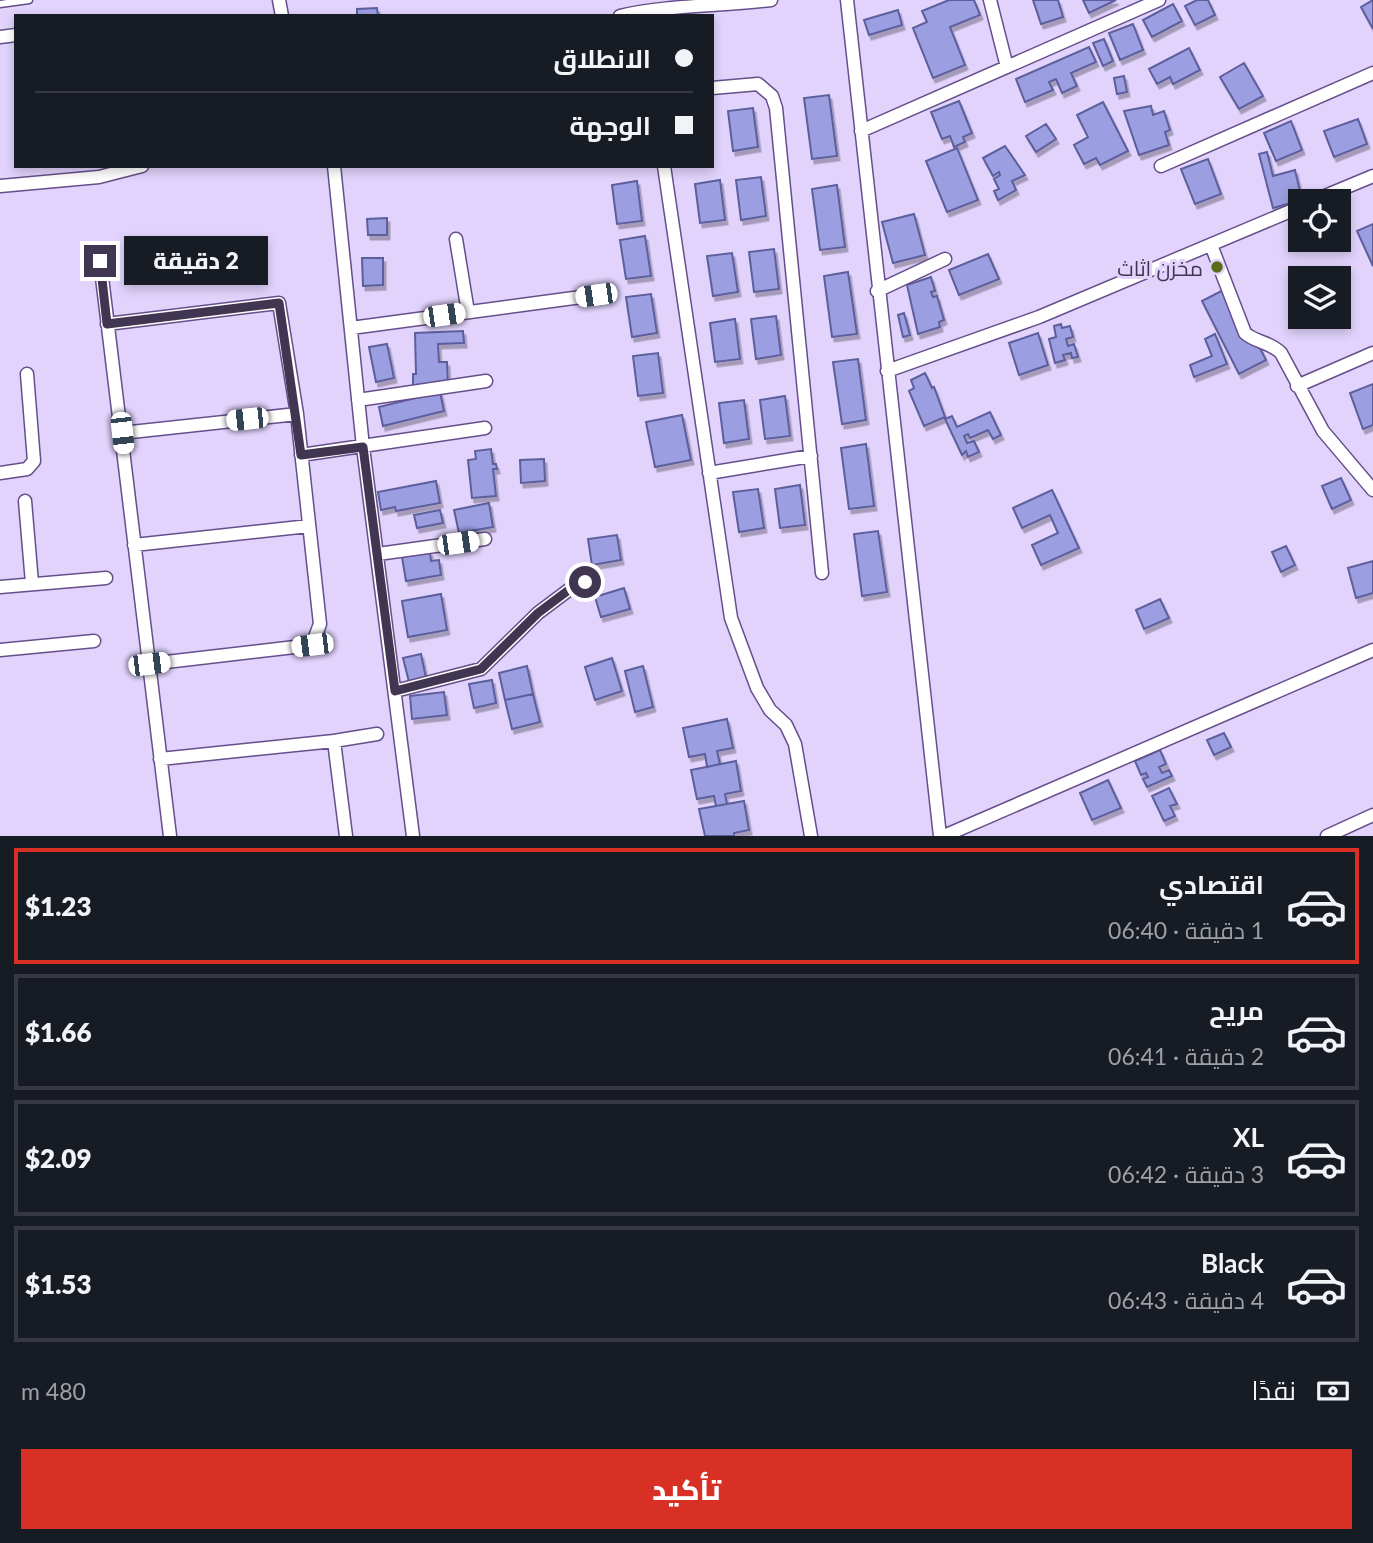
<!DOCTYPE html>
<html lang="ar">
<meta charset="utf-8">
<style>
:root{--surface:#171b24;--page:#20242c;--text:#f1f3f6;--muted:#9ea1a6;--line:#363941;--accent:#d93025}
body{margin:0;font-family:Lato,Cairo,sans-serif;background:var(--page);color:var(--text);direction:rtl;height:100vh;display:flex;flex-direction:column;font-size:26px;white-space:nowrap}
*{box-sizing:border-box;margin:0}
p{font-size:23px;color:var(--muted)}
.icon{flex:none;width:38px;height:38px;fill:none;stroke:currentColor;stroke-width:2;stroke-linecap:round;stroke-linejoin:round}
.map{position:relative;height:836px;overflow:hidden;direction:ltr}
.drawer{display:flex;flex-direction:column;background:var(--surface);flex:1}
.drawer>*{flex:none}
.guide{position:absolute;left:14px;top:14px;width:700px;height:154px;border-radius:0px;box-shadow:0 4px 10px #0003;direction:rtl;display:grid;align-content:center;height:154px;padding:0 21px;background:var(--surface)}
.fabs{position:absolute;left:1288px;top:189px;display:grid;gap:14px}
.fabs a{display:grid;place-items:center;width:63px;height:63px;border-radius:0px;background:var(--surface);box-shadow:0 4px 10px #0003;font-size:35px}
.end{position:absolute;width:32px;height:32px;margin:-16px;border:9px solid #403651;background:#fff;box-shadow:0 0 0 4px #fff}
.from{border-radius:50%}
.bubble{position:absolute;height:49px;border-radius:0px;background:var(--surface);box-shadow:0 4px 10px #0003;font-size:23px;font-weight:800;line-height:49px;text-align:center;direction:rtl}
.car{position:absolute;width:21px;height:42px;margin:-21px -10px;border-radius:9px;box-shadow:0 0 5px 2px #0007;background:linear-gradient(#fff 24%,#345 0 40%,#fff 0 76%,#345 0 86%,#fff 0)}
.guide b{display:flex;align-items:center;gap:24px;height:66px;font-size:26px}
.guide b+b{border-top:2px solid var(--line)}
.guide i{width:18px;height:18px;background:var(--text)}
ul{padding:12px 0 0;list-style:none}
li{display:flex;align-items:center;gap:21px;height:116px;margin:0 14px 10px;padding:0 7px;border:4px solid var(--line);border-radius:0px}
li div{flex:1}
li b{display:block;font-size:26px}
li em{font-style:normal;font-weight:800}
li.current{border-color:var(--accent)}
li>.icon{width:63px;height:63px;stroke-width:1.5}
.pay{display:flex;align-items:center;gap:18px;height:77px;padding:0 21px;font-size:26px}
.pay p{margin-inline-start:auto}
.button{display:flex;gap:14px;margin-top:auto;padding:14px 21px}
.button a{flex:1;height:80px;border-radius:0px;background:var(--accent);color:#fff;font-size:28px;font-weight:800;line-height:80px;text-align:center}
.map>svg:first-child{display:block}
.building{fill:#9b9fe2;stroke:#5c5e9c;stroke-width:2;filter:url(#shadow)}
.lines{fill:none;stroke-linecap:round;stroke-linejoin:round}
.lane-casing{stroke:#664e8a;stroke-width:9}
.street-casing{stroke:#664e8a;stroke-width:15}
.lane{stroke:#fff;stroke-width:6}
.street{stroke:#fff;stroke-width:12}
.route{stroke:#403651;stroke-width:9}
.poi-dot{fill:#5a6c19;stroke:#e1d3fc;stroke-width:2.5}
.labels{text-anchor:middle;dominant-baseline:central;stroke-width:6;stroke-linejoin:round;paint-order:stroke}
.poi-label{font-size:21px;fill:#403651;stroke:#e1d3fc;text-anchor:end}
</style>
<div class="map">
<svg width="1373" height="836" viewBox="0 0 1373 836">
<defs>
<filter id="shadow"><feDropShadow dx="2.5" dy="4.5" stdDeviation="0" flood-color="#0004"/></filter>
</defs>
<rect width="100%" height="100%" fill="#e1d3fc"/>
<path class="building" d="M949 0H974L980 15 950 27 965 65 933 78 913 28 927 22 922 11Z
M1033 0H1058L1063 17 1041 24Z
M1083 0H1116L1089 13Z
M1197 0H1208L1215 15 1195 25 1185 6Z
M1373 0V29L1361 7Z
M1173 4 1182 21 1152 37 1143 20Z
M377 8 378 16H357V9Z
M898 10 902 25 869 35 864 20Z
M1133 24 1143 50 1120 60 1109 33Z
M1104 39 1113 61 1103 66 1093 43Z
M1089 47 1096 62 1071 73 1077 86 1062 93 1056 79 1049 82 1053 90 1025 102 1016 79Z
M1189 48 1200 70 1173 84 1170 77 1157 84 1149 69Z
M1244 63 1263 96 1239 109 1220 77Z
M1124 76 1127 92 1117 94 1114 78Z
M829 95 837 156 812 159 804 98Z
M959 101 972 133 963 137 965 142 954 147 950 136 942 139 931 112Z
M1103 102 1128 151 1100 165 1096 158 1084 164 1074 145 1088 137 1077 115Z
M1151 106 1153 115 1164 111 1170 130 1165 132 1169 145 1139 155 1124 111Z
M753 108 758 147 733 151 728 111Z
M1358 119 1367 144 1334 157 1324 131Z
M1291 121 1302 150 1276 161 1264 133Z
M1046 124 1056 139 1036 152 1026 136Z
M1005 146 1025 175 1012 181 1016 190 998 200 994 191 999 189 994 179 1000 175 999 172 993 176 983 158Z
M957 148 978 200 947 212 926 161Z
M1267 152 1273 176 1295 170 1302 200 1273 208 1259 154Z
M1208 159 1221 194 1195 204 1181 169Z
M761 177 766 216 741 220 736 180Z
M720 180 725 220 700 223 695 184Z
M637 181 642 221 617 224 612 185Z
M837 185 845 247 820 250 812 189Z
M914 214 925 255 893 263 882 222Z
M387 218V235H368L367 219Z
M1373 224V266L1357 231Z
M645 236 651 276 626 279 620 240Z
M774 249 779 289 754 292 749 252Z
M732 253 738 292 713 296 707 256Z
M988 254 999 279 959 295 949 270Z
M362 258H383V285L363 286Z
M848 272 857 334 832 337 824 276Z
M931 277 935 291 931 292 933 297 937 296 944 320 939 322 940 327 918 334 907 285Z
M1229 287 1266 360 1239 374 1202 301Z
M651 294 657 333 632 337 626 297Z
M904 313 910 335 903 337 898 315Z
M776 316 781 355 756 359 751 319Z
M735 319 740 359 715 362 710 323Z
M1061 324 1062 328 1070 326 1073 337 1066 339 1068 346 1074 344 1078 357 1072 358 1071 353 1063 355 1065 360 1055 363 1049 339 1056 337 1054 326Z
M463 331 464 343 438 344 439 362H447L448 387 413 388V374H416L415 333Z
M1038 333 1048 365 1019 375 1009 343Z
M1215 334 1227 364 1194 377 1190 365 1212 356 1205 339Z
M387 344 394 378 376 382 369 347Z
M658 353 663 393 638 396 633 356Z
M858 359 866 420 842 424 833 362Z
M925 373 932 388 934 387 945 417 924 426 909 391 914 388 911 380Z
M1373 384V425L1363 429 1350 393Z
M440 392 444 411 383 426 379 407Z
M785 396 790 436 765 439 760 400Z
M744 400 749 439 724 443 719 403Z
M990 412 1001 435 993 439 988 430 970 438 968 434 964 436 967 443 974 441 979 452 968 457 966 451 962 455 945 419 952 416 957 427Z
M682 415 691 460 655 467 646 422Z
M866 444 874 506 849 509 841 448Z
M491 449 493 464H496L497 469H493L496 496 472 498 468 460 476 459 475 451Z
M544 459 545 481 521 483 520 460Z
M1341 478 1351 500 1332 509 1322 486Z
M436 481 440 503 396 511 395 507 381 510 378 492Z
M800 485 805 525 780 528 775 489Z
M758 489 764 528 739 532 733 492Z
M1052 490 1079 548 1041 565 1032 545 1058 533 1050 515 1022 528 1013 508Z
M489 503 493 527 459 533 454 510Z
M440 510 443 523 417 528 414 515Z
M878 531 887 592 862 596 854 534Z
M617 535 621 560 592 565 588 539Z
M1286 546 1295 565 1281 572 1272 552Z
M430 552 431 561 439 560 441 575 406 581 402 557Z
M1373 561V593L1356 598 1348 568Z
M624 588 630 609 601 617 595 597Z
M441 594 447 630 408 637 402 601Z
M1160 599 1169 618 1144 629 1136 610Z
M421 654 426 678 409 682 403 658Z
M612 658 622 691 595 700 585 667Z
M527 666 533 694 505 700 499 673Z
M643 666 653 707 635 712 625 671Z
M492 680 496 703 474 708 469 684Z
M444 692 447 715 412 719 410 696Z
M533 694 540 722 512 729 505 700Z
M727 719 733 748 717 751 720 764 707 767 705 754 689 757 683 728Z
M1224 733 1231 747 1214 755 1207 740Z
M1160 750 1166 764 1159 767 1162 773 1169 770 1172 776 1147 787 1143 779 1148 777 1146 773 1141 775 1135 761Z
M736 761 741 791 725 794 727 804 716 806 714 796 697 799 691 770Z
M1108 780 1121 808 1092 820 1080 793Z
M1169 788 1177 804 1170 806 1175 816 1164 821 1152 796Z
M744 801 749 830 734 833V836H705L699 809Z"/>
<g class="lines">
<defs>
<path id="lane" d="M0 4 29 0"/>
<path id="street" d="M279 0 282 16
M847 0 940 836
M990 0 1007 67
M620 16C666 5 722 6 771 0
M0 37 16 35
M712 88 758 84 772 96 776 108 822 573
M861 131 1159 0
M334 166 363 447 413 836
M664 166 731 618 757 688 770 710 786 725 795 744 811 836
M1161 166 1373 73
M0 186 99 177 142 166
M1313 201 1373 176
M456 239 468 312
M1211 245 1245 333C1256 343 1269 341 1281 353L1323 431 1373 490
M100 261 170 836
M877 291 945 259
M107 324 279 303 297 414 122 433
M351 328 596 295
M887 371 1039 317 1300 207
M1297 386 1373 353
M358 400 486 381
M301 455 485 428
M0 473 27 469 34 461 27 374
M709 473 811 456
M25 501 32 583
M134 545 309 526
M378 554 485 539
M0 587 106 578
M0 650 94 641
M149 664 312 645 320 624 297 414
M395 691 481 669 538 613 570 589 585 582
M334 741 377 734
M160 759 334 741 346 836
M944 836 1373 650
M1327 836 1373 815"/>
</defs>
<use href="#lane" class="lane-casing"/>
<use href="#street" class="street-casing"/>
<use href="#lane" class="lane"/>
<use href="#street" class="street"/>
</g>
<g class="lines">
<path class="route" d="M100 261 107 324 279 303 301 455 363 447 395 691 481 669 538 613 570 589 585 582"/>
</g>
<circle class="poi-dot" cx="1217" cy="267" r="7"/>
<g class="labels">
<g class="poi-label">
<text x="1203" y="267">مخزن اثاث</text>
</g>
</g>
</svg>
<div class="fabs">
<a><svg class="icon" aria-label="locate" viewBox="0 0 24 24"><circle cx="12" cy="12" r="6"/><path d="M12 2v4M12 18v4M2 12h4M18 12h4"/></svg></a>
<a><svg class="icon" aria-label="layers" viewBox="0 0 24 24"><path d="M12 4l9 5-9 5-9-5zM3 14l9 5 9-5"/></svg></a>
</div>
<i class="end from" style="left:585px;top:582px"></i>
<i class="end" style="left:100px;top:261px"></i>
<div class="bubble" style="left:124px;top:236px;width:144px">2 دقيقة</div>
<i class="car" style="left:596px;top:295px;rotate:262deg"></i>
<i class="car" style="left:444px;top:315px;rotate:82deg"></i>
<i class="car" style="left:247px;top:419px;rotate:264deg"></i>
<i class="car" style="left:122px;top:433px;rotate:174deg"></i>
<i class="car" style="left:458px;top:543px;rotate:82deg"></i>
<i class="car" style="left:312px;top:645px;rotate:263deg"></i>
<i class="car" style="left:149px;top:664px;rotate:83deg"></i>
<div class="guide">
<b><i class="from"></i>الانطلاق</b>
<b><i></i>الوجهة</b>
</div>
</div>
<section class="drawer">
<ul>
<li class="current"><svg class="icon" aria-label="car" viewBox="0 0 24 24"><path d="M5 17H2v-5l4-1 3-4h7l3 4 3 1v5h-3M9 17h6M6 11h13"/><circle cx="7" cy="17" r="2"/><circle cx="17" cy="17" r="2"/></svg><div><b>اقتصادي</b><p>1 دقيقة · 06:40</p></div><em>$1.23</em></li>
<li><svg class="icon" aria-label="car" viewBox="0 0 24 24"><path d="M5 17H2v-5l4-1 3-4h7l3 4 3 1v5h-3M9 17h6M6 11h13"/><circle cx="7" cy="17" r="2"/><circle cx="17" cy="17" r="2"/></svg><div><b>مريح</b><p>2 دقيقة · 06:41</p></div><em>$1.66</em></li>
<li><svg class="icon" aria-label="car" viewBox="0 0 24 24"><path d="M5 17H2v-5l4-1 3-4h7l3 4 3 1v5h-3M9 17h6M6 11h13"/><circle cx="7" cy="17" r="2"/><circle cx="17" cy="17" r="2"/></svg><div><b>XL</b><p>3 دقيقة · 06:42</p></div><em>$2.09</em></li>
<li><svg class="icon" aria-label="car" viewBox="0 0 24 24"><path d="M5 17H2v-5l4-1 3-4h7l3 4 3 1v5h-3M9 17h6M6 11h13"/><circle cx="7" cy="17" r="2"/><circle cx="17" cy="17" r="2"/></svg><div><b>Black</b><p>4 دقيقة · 06:43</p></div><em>$1.53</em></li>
</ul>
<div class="pay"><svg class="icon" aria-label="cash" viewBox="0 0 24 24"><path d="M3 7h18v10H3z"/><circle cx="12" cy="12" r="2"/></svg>نقدًا<p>480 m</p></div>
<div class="button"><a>تأكيد</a></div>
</section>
